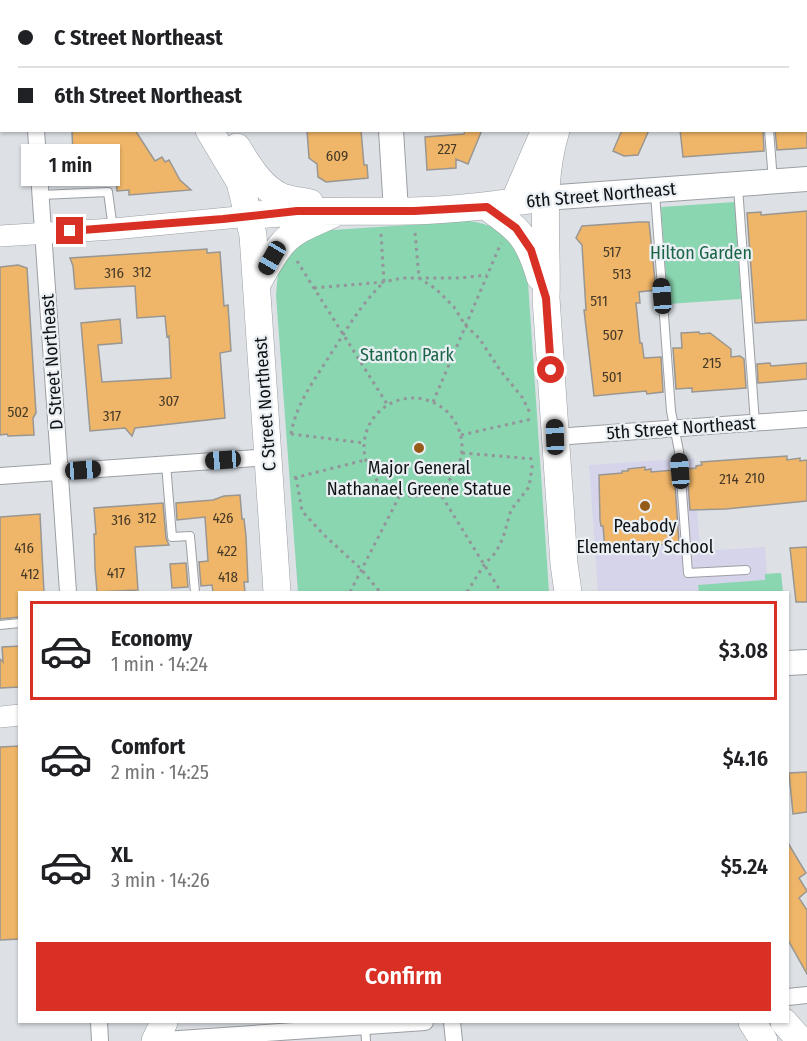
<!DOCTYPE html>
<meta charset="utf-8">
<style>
:root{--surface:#fff;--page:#f2f2f2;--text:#202124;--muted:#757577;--line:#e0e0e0;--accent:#d93025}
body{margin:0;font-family:"Fira Sans Condensed",sans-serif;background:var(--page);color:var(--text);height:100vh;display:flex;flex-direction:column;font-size:22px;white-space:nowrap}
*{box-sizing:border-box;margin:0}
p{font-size:20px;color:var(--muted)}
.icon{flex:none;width:33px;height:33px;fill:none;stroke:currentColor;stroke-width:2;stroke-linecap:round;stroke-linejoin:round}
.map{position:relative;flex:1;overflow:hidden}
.sheet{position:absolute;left:18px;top:591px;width:771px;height:432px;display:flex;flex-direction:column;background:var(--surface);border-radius:0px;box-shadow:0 2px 4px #0004}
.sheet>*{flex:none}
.top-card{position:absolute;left:0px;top:0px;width:807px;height:132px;box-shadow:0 2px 4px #0004;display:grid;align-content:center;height:132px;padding:0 18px;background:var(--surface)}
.end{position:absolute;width:27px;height:27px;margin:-14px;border:8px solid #d93025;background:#fff;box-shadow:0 0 0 3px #fff}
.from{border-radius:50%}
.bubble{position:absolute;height:42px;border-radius:0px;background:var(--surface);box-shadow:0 2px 4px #0004;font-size:20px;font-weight:600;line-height:42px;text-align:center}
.car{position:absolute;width:18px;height:36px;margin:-18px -9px;border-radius:8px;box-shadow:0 0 4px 2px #0007;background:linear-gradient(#222 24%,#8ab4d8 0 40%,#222 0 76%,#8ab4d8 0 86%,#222 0)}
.top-card b{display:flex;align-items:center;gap:21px;height:57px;font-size:22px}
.top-card b+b{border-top:2px solid var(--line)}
.top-card i{width:15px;height:15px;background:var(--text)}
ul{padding:10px 0 0;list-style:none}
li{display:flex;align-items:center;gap:18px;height:99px;margin:0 12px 9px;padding:0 6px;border:3px solid transparent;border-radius:0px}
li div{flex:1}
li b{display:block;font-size:22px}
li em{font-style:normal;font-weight:600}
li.on{border-color:var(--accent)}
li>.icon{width:54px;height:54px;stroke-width:1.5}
.action{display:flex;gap:12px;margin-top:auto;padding:12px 18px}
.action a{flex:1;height:69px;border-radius:0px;background:var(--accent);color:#fff;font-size:24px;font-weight:600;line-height:69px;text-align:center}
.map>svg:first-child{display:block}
.education{fill:#d6d4ea}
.green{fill:#8ad6b0}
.building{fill:#efb568;stroke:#9a9691;stroke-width:1.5}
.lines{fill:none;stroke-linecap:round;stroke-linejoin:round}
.service-casing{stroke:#9b9fa4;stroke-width:10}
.minor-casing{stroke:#9b9fa4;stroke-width:18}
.tertiary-casing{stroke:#9b9fa4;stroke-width:22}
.secondary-casing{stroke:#9b9fa4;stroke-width:26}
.primary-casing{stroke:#9b9fa4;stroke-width:28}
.path{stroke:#929599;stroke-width:3;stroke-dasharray:3 4.5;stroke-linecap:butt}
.service{stroke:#fff;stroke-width:8}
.minor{stroke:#fff;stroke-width:16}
.tertiary{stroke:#fff;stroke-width:21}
.secondary{stroke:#fff;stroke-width:24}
.primary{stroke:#fff;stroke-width:27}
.route{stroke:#d93025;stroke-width:8}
.poi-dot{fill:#955b18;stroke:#eaeff4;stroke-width:2}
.labels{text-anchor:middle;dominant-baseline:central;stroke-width:4.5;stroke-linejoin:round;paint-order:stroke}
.number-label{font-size:15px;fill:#473a28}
.street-label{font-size:18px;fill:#0f1113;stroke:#eaeff4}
.park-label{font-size:18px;fill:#1a6546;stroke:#eaeff4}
.poi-label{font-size:18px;fill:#0f1113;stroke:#eaeff4}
</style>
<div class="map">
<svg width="807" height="1041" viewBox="0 0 807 1041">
<rect width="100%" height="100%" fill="#dde1e6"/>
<path class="education" d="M694 458 700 551 765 547 767 574 781 573 783 592H598L589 465Z"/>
<path class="green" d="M735 202 741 299 668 304 661 207Z
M469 221C504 226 511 239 527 268L549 592H298L276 295 278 272 284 256 317 231Z
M781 573 783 592H699L698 585 765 580V574Z"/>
<path class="building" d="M79 130H135L155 161 162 157 165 162 169 160 180 180 191 190 129 195V190L117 191 115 165 94 167V159L81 160V153L73 154 72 132Z
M307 130H361L364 165H367L368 178 326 182 318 177 317 164 309 158Z
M465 130H482L468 164 456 159V168L427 170 425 137 464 134Z
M622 130H649L638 155 624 156 613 151Z
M680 130H763L764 151 683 157Z
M775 130H807V148L777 150Z
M807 211V320L755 323 747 213 761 212V215Z
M639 222H649L656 290 639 292 640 303H636L640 343H642L644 358 661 357 663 392 647 394 646 391 594 396 584 310H586L582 245 576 238 582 226Z
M207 249V253L220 252 224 306 228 305 231 351 220 353 225 418 135 428 132 436 125 428 90 431 81 323 120 319 122 343 98 345 102 382 171 378 169 336 167 337 165 316 137 318 135 286 75 289 73 266 70 258Z
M18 265 27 268 36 413 33 418 34 435 8 436 7 434 0 435V267Z
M699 332 700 334 710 333 731 349V357L740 356 744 359 746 388 692 392V388L676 389 673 348H682L681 333Z
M770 363 771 366 807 363V379L758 383 757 364Z
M787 456V460L800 458V461L807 460V501L726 509 690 510 687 469 696 468V466L702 465 701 462Z
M645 467V470L651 469V472L674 470 679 543 656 545V548L650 549 634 551 628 550 627 547 605 549 603 526H601L600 520 599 475 622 473V471H628V469Z
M240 495 242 519H244L246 536 248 582H244L245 592H213L212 585 201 586 199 562 208 561 205 517 177 520 176 503 213 500 224 496Z
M163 503 166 538 169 545 135 547 138 590 97 592 95 568 94 534H96L94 508Z
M40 514 44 592H20V617L0 619V517Z
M807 547V602H796L790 548Z
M186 563 188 587 172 588 170 564Z
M20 646V687L0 688V659L3 662 2 647Z
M20 746V939L0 940V747Z
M807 772V812L793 814 789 773Z
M788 843 806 873 799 878 807 891 799 898 807 910V974L788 940Z"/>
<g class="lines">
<defs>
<path id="service" d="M289 0V2
M469 2V0
M769 130 773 181
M738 187 755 423
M655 193 671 411 679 451 688 573 746 570
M41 195 108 192 113 229
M166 464 172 537 190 536 195 592
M0 625 20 623
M365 1026 366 1041"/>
<path id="minor" d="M27 0V2
M36 130 68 592
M555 437 807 419
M0 476 269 457
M788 997 807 995
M99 1022 100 1041
M452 1022 454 1041
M150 1041 425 1022"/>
<path id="tertiary" d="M0 236 113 229 249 216
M0 717 20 715"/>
<path id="secondary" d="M382 0 383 2
M391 130 396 211
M545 198 807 179
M788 663 807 662"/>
<path id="primary" d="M128 0 129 2
M608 2V0
M209 130 240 182 253 235 277 592
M556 130C539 185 548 241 546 298L564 564 568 592
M237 147C248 165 261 188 282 197 291 200 301 201 310 203
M514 202 542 137
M487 207C520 230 528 237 540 277
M249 216C303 209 357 212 411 211 456 210 500 204 545 198
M257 284C265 270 272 255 283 243 295 229 316 222 333 214
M752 1022 764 1041
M784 1022 801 1041
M155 1041 164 1022"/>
</defs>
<use href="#service" class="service-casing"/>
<use href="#minor" class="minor-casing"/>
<use href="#tertiary" class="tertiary-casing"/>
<use href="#secondary" class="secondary-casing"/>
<use href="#primary" class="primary-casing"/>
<path class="path" d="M743 2V0
M415 233 419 278 436 289 454 307 465 325 479 338 500 370 522 397 531 415
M297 261 387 404
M314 288 384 282 402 278H460L487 275
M364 447a49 49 0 1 1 98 0a49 49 0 1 1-98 0Z
M433 402 501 243
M291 434C296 403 316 378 332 352 349 326 361 304 384 282L381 233
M291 434 364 443
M461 435 532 419
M462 453 535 459
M296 477 302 511 323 534 361 569 380 592
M294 478 365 460
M438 490 501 592
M350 592 400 495
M467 592 484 565 496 552 503 538 511 510 529 487 533 461"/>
<use href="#service" class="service"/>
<use href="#minor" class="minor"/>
<use href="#tertiary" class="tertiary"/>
<use href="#secondary" class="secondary"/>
<use href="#primary" class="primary"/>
</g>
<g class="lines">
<path class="route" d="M70 231 223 219 297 211H414L487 207 516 228 531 250 546 298 551 370"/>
</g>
<g class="poi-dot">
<circle cx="419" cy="448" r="6"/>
<circle cx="645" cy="506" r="6"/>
</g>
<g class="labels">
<g class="number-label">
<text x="447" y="149">227</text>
<text x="337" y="156">609</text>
<text x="612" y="252">517</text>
<text x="142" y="272">312</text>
<text x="114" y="273">316</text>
<text x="622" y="274">513</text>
<text x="599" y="301">511</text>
<text x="613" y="335">507</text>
<text x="712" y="363">215</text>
<text x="612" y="377">501</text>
<text x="169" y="401">307</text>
<text x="18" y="412">502</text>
<text x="112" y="416">317</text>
<text x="755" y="478">210</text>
<text x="729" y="479">214</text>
<text x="147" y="518">312</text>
<text x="223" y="518">426</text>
<text x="121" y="520">316</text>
<text x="24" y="548">416</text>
<text x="227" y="551">422</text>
<text x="116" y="573">417</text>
<text x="30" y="574">412</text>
<text x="228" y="577">418</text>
</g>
<g class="street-label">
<text transform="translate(601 195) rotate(-5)">6th Street Northeast</text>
<text transform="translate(52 362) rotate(-94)">D Street Northeast</text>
<text transform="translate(265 404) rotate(-94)">C Street Northeast</text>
<text transform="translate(681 428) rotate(-4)">5th Street Northeast</text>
</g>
<g class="park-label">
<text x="701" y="253">Hilton Garden</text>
<text x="407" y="355">Stanton Park</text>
</g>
<g class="poi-label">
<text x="419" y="468">Major General<tspan x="419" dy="21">Nathanael Greene Statue</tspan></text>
<text x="645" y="526">Peabody<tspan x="645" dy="21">Elementary School</tspan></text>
</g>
</g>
</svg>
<i class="end from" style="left:551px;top:370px"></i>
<i class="end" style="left:70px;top:231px"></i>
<div class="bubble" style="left:21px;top:144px;width:99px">1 min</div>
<i class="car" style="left:272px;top:258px;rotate:210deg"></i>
<i class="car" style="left:662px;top:296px;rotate:356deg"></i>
<i class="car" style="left:555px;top:437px;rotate:358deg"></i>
<i class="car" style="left:223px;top:460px;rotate:266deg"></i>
<i class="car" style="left:83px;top:470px;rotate:86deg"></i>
<i class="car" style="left:680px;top:471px;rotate:356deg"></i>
<div class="top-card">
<b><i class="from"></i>C Street Northeast</b>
<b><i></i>6th Street Northeast</b>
</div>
<section class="sheet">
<ul>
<li class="on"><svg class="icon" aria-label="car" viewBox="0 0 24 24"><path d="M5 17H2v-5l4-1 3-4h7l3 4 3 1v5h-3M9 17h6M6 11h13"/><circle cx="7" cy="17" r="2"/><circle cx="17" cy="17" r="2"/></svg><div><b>Economy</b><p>1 min · 14:24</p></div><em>$3.08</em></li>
<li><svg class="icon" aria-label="car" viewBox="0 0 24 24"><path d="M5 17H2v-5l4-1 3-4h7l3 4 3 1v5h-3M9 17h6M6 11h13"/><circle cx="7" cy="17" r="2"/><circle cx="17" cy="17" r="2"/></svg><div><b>Comfort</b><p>2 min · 14:25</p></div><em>$4.16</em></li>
<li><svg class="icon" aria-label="car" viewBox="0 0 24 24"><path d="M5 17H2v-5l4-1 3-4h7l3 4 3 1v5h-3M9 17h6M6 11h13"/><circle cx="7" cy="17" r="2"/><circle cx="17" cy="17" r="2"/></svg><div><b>XL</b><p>3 min · 14:26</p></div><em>$5.24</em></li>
</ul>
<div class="action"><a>Confirm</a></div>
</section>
</div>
